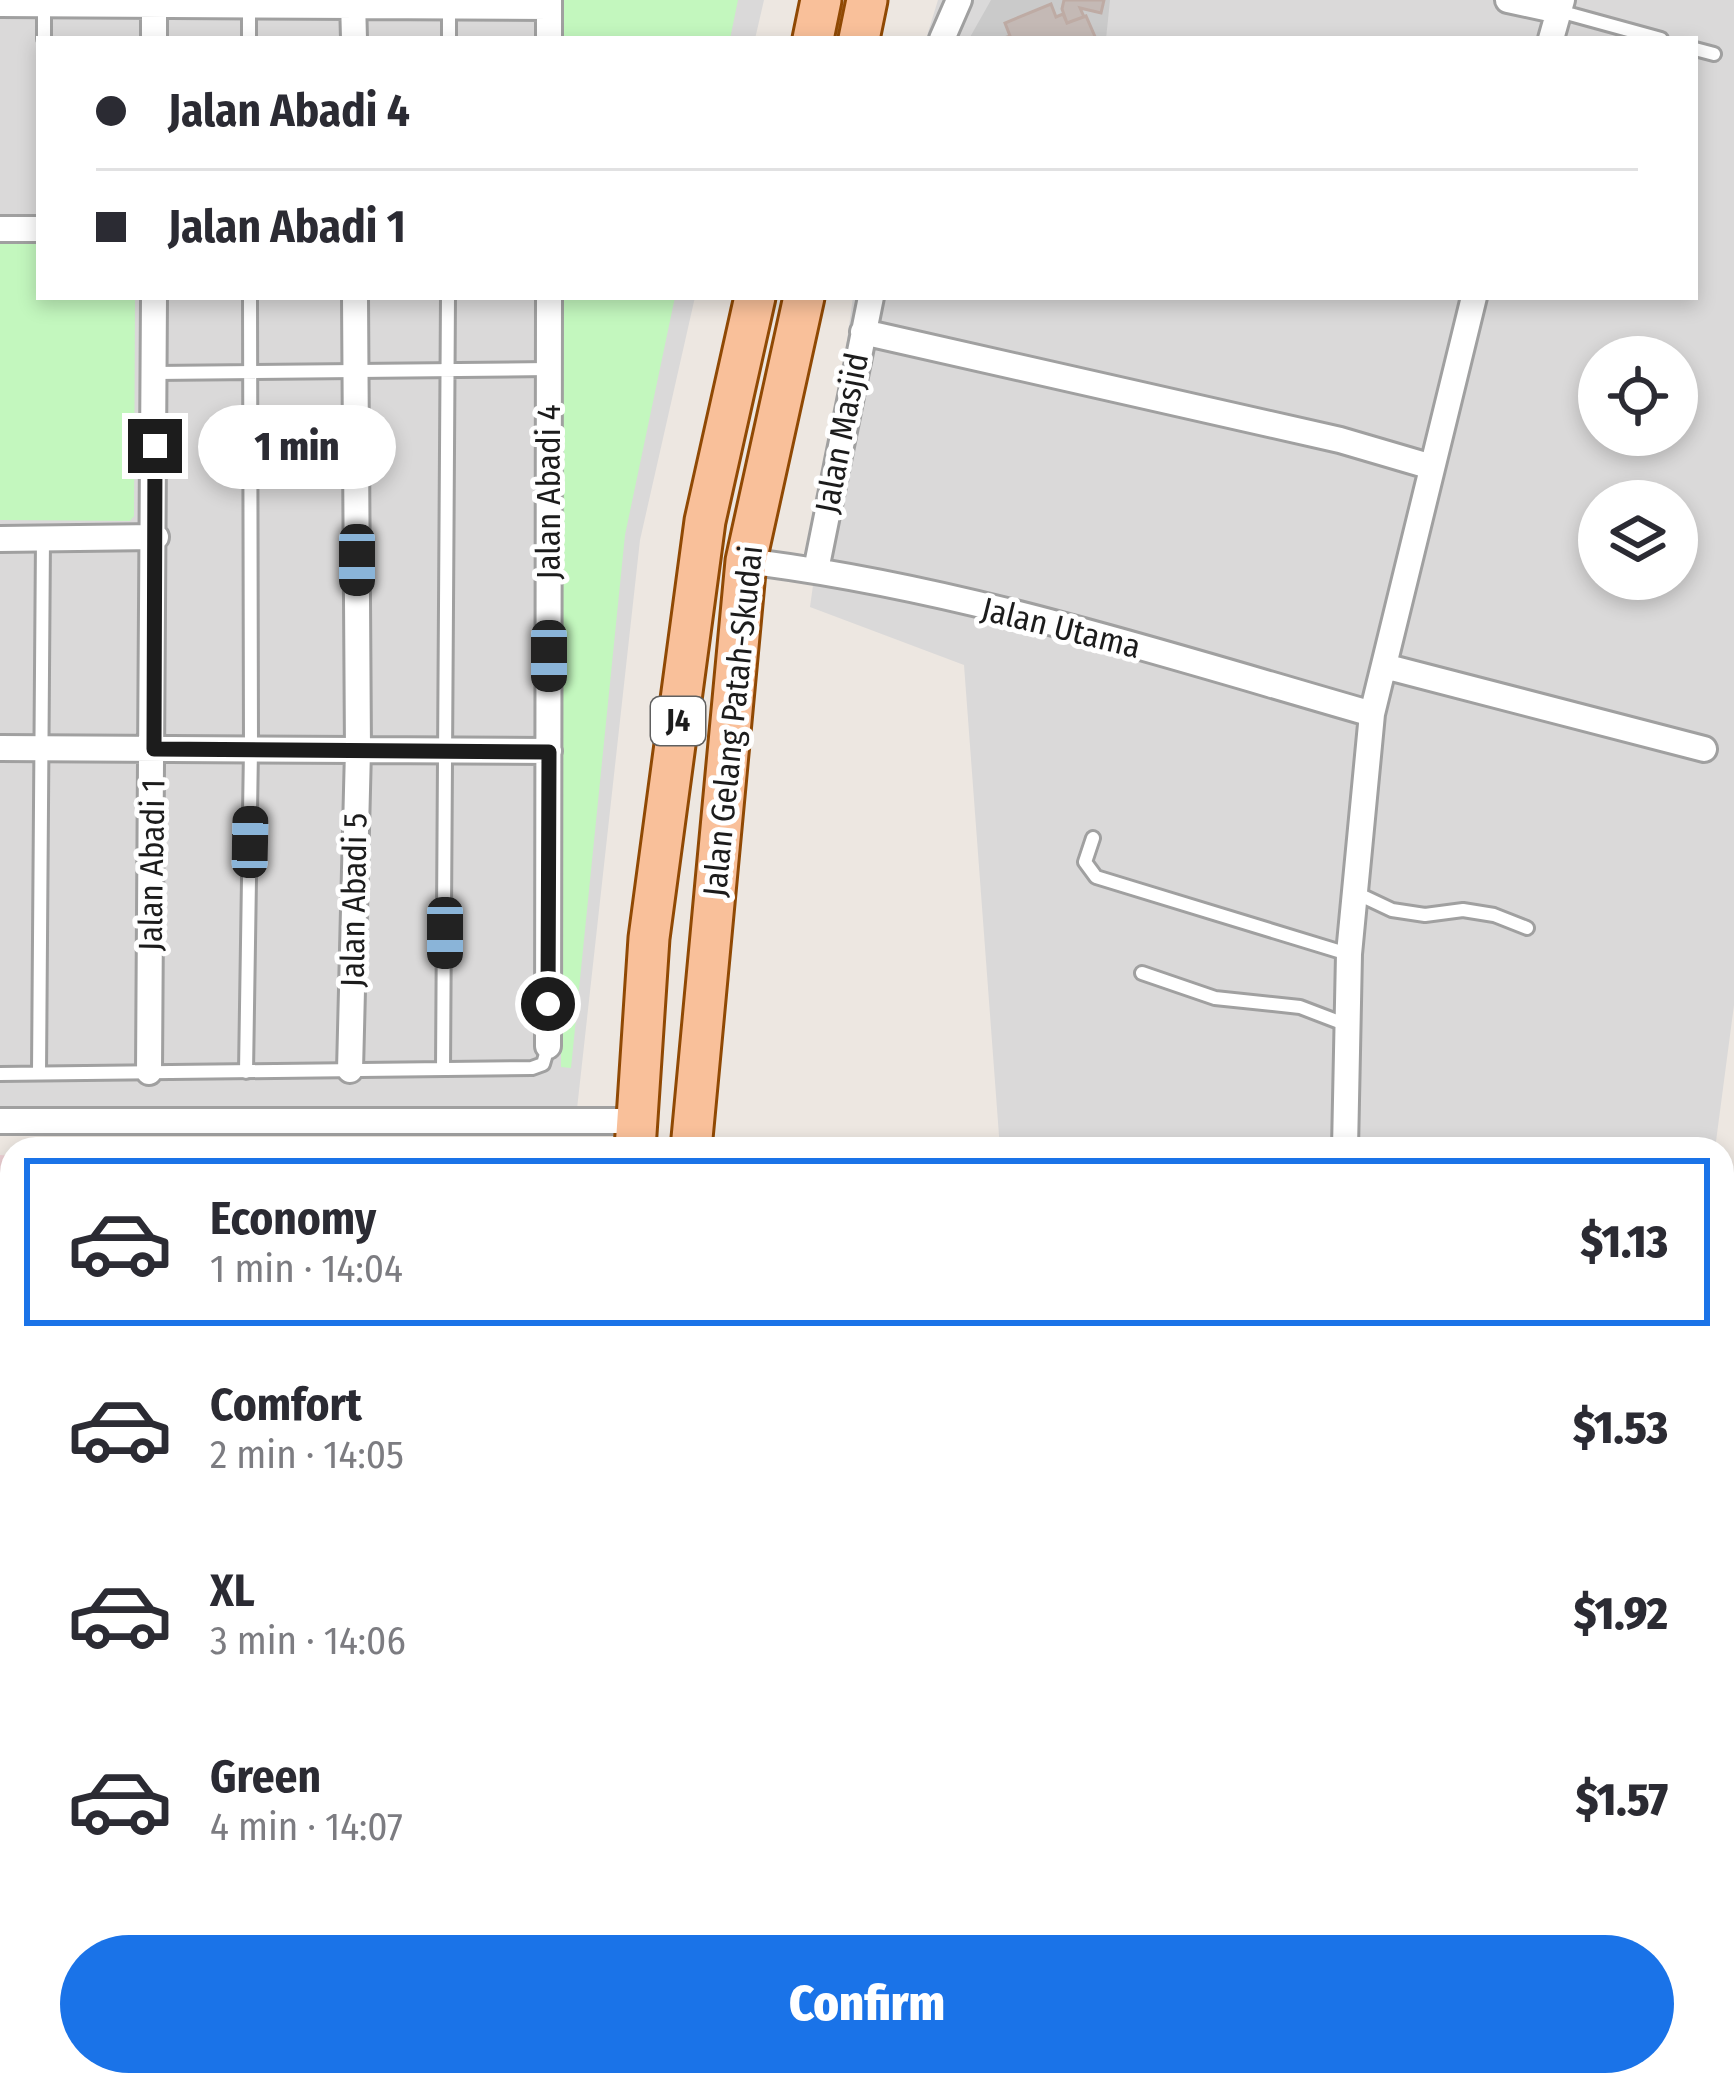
<!DOCTYPE html>
<meta charset="utf-8">
<style>
:root{--surface:#fff;--page:#f2f2f3;--text:#2b2b33;--muted:#7c7c81;--line:#e1e1e2;--accent:#1a73e8}
body{margin:0;font-family:"Fira Sans Condensed",sans-serif;background:var(--page);color:var(--text);height:100vh;display:flex;flex-direction:column;font-size:45px;white-space:nowrap}
*{box-sizing:border-box;margin:0}
p{font-size:39px;color:var(--muted)}
.icon{flex:none;width:66px;height:66px;fill:none;stroke:currentColor;stroke-width:2;stroke-linecap:round;stroke-linejoin:round}
.map{position:relative;flex:1;overflow:hidden}
.drawer{position:absolute;left:0px;top:1137px;width:1734px;height:960px;display:flex;flex-direction:column;background:var(--surface);border-radius:36px 36px 0 0;box-shadow:0 6px 18px #0003}
.drawer>*{flex:none}
.banner{position:absolute;left:36px;top:36px;width:1662px;height:264px;border-radius:0px;box-shadow:0 6px 18px #0003;display:grid;align-content:center;height:264px;padding:0 60px;background:var(--surface)}
.fabs{position:absolute;left:1578px;top:336px;display:grid;gap:24px}
.fabs a{display:grid;place-items:center;width:120px;height:120px;border-radius:50%;background:var(--surface);box-shadow:0 6px 18px #0003;font-size:60px}
.end{position:absolute;width:54px;height:54px;margin:-27px;border:15px solid #1c1c1c;background:#fff;box-shadow:0 0 0 6px #fff}
.from{border-radius:50%}
.bubble{position:absolute;height:84px;border-radius:42px;background:var(--surface);box-shadow:0 6px 18px #0003;font-size:39px;font-weight:800;line-height:84px;text-align:center}
.car{position:absolute;width:36px;height:72px;margin:-36px -18px;border-radius:15px;box-shadow:0 0 9px 3px #0007;background:linear-gradient(#222 24%,#8ab4d8 0 40%,#222 0 76%,#8ab4d8 0 86%,#222 0)}
.banner b{display:flex;align-items:center;gap:42px;height:114px;font-size:45px}
.banner b+b{border-top:3px solid var(--line)}
.banner i{width:30px;height:30px;background:var(--text)}
ul{padding:21px 0 0;list-style:none}
li{display:flex;align-items:center;gap:36px;height:168px;margin:0 24px 18px;padding:0 36px;border:6px solid transparent;border-radius:0px}
li div{flex:1}
li b{display:block;font-size:45px}
li em{font-style:normal;font-weight:800}
li.on{border-color:var(--accent)}
li>.icon{width:108px;height:108px;stroke-width:1.5}
.button{display:flex;gap:24px;margin-top:auto;padding:24px 60px}
.button a{flex:1;height:138px;border-radius:72px;background:var(--accent);color:#fff;font-size:48px;font-weight:800;line-height:138px;text-align:center}
.map>svg:first-child{display:block}
.residential{fill:#dad9d9;fill-rule:evenodd}
.commercial{fill:#eed0d4}
.religious{fill:#cacaca}
.park{fill:#c3f7be}
.building{fill:#c4b9b5;stroke:#beaba4;stroke-width:3}
.lines{fill:none;stroke-linecap:round;stroke-linejoin:round}
.service-casing{stroke:#a0a0a0;stroke-width:18}
.minor-casing{stroke:#a0a0a0;stroke-width:30}
.tertiary-casing{stroke:#a0a0a0;stroke-width:36}
.primary-casing{stroke:#904904;stroke-width:45}
.service{stroke:#fff;stroke-width:12}
.minor{stroke:#fff;stroke-width:24}
.tertiary{stroke:#fff;stroke-width:30}
.primary{stroke:#f9c09a;stroke-width:39}
.route{stroke:#1c1c1c;stroke-width:15}
.labels{text-anchor:middle;dominant-baseline:central;stroke-width:10;stroke-linejoin:round;paint-order:stroke}
.shield{fill:#fff;stroke:#606060;stroke-width:3}
.shield-label{font-size:30px;font-weight:bold;fill:#1c1c1c}
.street-label{font-size:33px;fill:#1c1c1c;stroke:#fff}
</style>
<div class="map">
<svg width="1734" height="2097" viewBox="0 0 1734 2097">
<rect width="100%" height="100%" fill="#ede7e1"/>
<path class="residential" d="M0 0H764L755 39H39V297H695L640 540 574 1136 0 1125Z
M938 0H1734V1005L1715 1149H1000L964 665 810 607 853 297H1695V39H926ZM1599 357H1677V435H1599ZM1599 501H1677V579H1599Z
M0 1655H12V2085H373L377 2097H0Z"/>
<path class="commercial" d="M0 1155 12 1156V1655H0Z"/>
<path class="religious" d="M991 0H1110L1106 39H969Z"/>
<path class="park" d="M561 0H738L730 39H561Z
M0 242H39V297H135L134 516 130 521 0 520Z
M561 297H675L625 535 571 1068 561 1067Z"/>
<path class="building" d="M1064 0H1104L1101 13 1080 8 1084 17 1067 23 1062 9Z
M1051 4 1056 17 1063 14 1067 23 1086 16 1096 39H1002L1010 36 1005 23Z"/>
<g class="lines">
<defs>
<path id="service" d="M249 4V39
M1559 11 1661 39
M44 39V4
M449 39V4
M1695 49 1714 54
M155 373 549 369
M1093 838 1085 862 1096 877 1348 954
M1356 893 1392 910 1425 915 1463 910 1494 915 1527 928
M1142 973 1215 998 1300 1007 1347 1025
M443 1069 448 297
M246 1072 251 749 250 297
M39 1073 43 538
M0 1074 532 1068 543 1064 548 1047
M0 1515 12 1516
M0 1679 12 1672
M0 2094H233L253 2085"/>
<path id="minor" d="M353 0 354 39
M1508 0 1559 11
M0 4 549 7
M154 39V0
M549 39V0
M942 39 959 0
M1551 39 1562 0
M0 229H39
M863 332 1340 440 1432 467
M0 539 156 537
M746 561C959 587 1166 655 1372 714
M816 570 871 297
M1384 666 1704 749
M0 748 549 751
M548 1046 549 297
M350 1070 358 750 355 297
M149 1072 154 297
M0 1121H635
M1345 1149 1349 954 1372 714 1474 297
M0 1191H12
M0 1402 12 1403
M0 1614 12 1615
M603 2085 609 2097
M390 2091 409 2085
M1076 2097 1107 2094 1129 2097
M1357 2097 1360 2085"/>
<path id="tertiary" d="M819 2085 859 2097
M1441 2085 1511 2097
M887 2097 930 2085"/>
<path id="primary" d="M813 39 821 0
M859 39 867 0
M635 1149 649 938 705 521 755 297
M691 1149 746 561 804 297
M720 2085 724 2097
M761 2085 766 2097"/>
</defs>
<use href="#service" class="service-casing"/>
<use href="#minor" class="minor-casing"/>
<use href="#tertiary" class="tertiary-casing"/>
<use href="#primary" class="primary-casing"/>
<use href="#service" class="service"/>
<use href="#minor" class="minor"/>
<use href="#tertiary" class="tertiary"/>
<use href="#primary" class="primary"/>
</g>
<g class="lines">
<path class="route" d="M155 446 154 749 549 752 548 1004"/>
</g>
<g class="labels">
<rect class="shield" x="651" y="697" width="54" height="48" rx="9"/>
<g class="shield-label">
<text x="678" y="721">J4</text>
</g>
<g class="street-label">
<text transform="translate(842 433) rotate(-79)">Jalan Masjid</text>
<text transform="translate(549 492) rotate(-90)">Jalan Abadi 4</text>
<text transform="translate(1061 628) rotate(14)">Jalan Utama</text>
<text transform="translate(733 721) rotate(-84)">Jalan Gelang Patah-Skudai</text>
<text transform="translate(152 865) rotate(-89)">Jalan Abadi 1</text>
<text transform="translate(354 900) rotate(-89)">Jalan Abadi 5</text>
</g>
</g>
</svg>
<div class="fabs">
<a><svg class="icon" aria-label="locate" viewBox="0 0 24 24"><circle cx="12" cy="12" r="6"/><path d="M12 2v4M12 18v4M2 12h4M18 12h4"/></svg></a>
<a><svg class="icon" aria-label="layers" viewBox="0 0 24 24"><path d="M12 4l9 5-9 5-9-5zM3 14l9 5 9-5"/></svg></a>
</div>
<i class="end from" style="left:548px;top:1004px"></i>
<i class="end" style="left:155px;top:446px"></i>
<div class="bubble" style="left:198px;top:405px;width:198px">1 min</div>
<i class="car" style="left:357px;top:560px;rotate:180deg"></i>
<i class="car" style="left:549px;top:656px;rotate:180deg"></i>
<i class="car" style="left:250px;top:842px;rotate:1deg"></i>
<i class="car" style="left:445px;top:933px;rotate:180deg"></i>
<div class="banner">
<b><i class="from"></i>Jalan Abadi 4</b>
<b><i></i>Jalan Abadi 1</b>
</div>
<section class="drawer">
<ul>
<li class="on"><svg class="icon" aria-label="car" viewBox="0 0 24 24"><path d="M5 17H2v-5l4-1 3-4h7l3 4 3 1v5h-3M9 17h6M6 11h13"/><circle cx="7" cy="17" r="2"/><circle cx="17" cy="17" r="2"/></svg><div><b>Economy</b><p>1 min · 14:04</p></div><em>$1.13</em></li>
<li><svg class="icon" aria-label="car" viewBox="0 0 24 24"><path d="M5 17H2v-5l4-1 3-4h7l3 4 3 1v5h-3M9 17h6M6 11h13"/><circle cx="7" cy="17" r="2"/><circle cx="17" cy="17" r="2"/></svg><div><b>Comfort</b><p>2 min · 14:05</p></div><em>$1.53</em></li>
<li><svg class="icon" aria-label="car" viewBox="0 0 24 24"><path d="M5 17H2v-5l4-1 3-4h7l3 4 3 1v5h-3M9 17h6M6 11h13"/><circle cx="7" cy="17" r="2"/><circle cx="17" cy="17" r="2"/></svg><div><b>XL</b><p>3 min · 14:06</p></div><em>$1.92</em></li>
<li><svg class="icon" aria-label="car" viewBox="0 0 24 24"><path d="M5 17H2v-5l4-1 3-4h7l3 4 3 1v5h-3M9 17h6M6 11h13"/><circle cx="7" cy="17" r="2"/><circle cx="17" cy="17" r="2"/></svg><div><b>Green</b><p>4 min · 14:07</p></div><em>$1.57</em></li>
</ul>
<div class="button"><a>Confirm</a></div>
</section>
</div>
